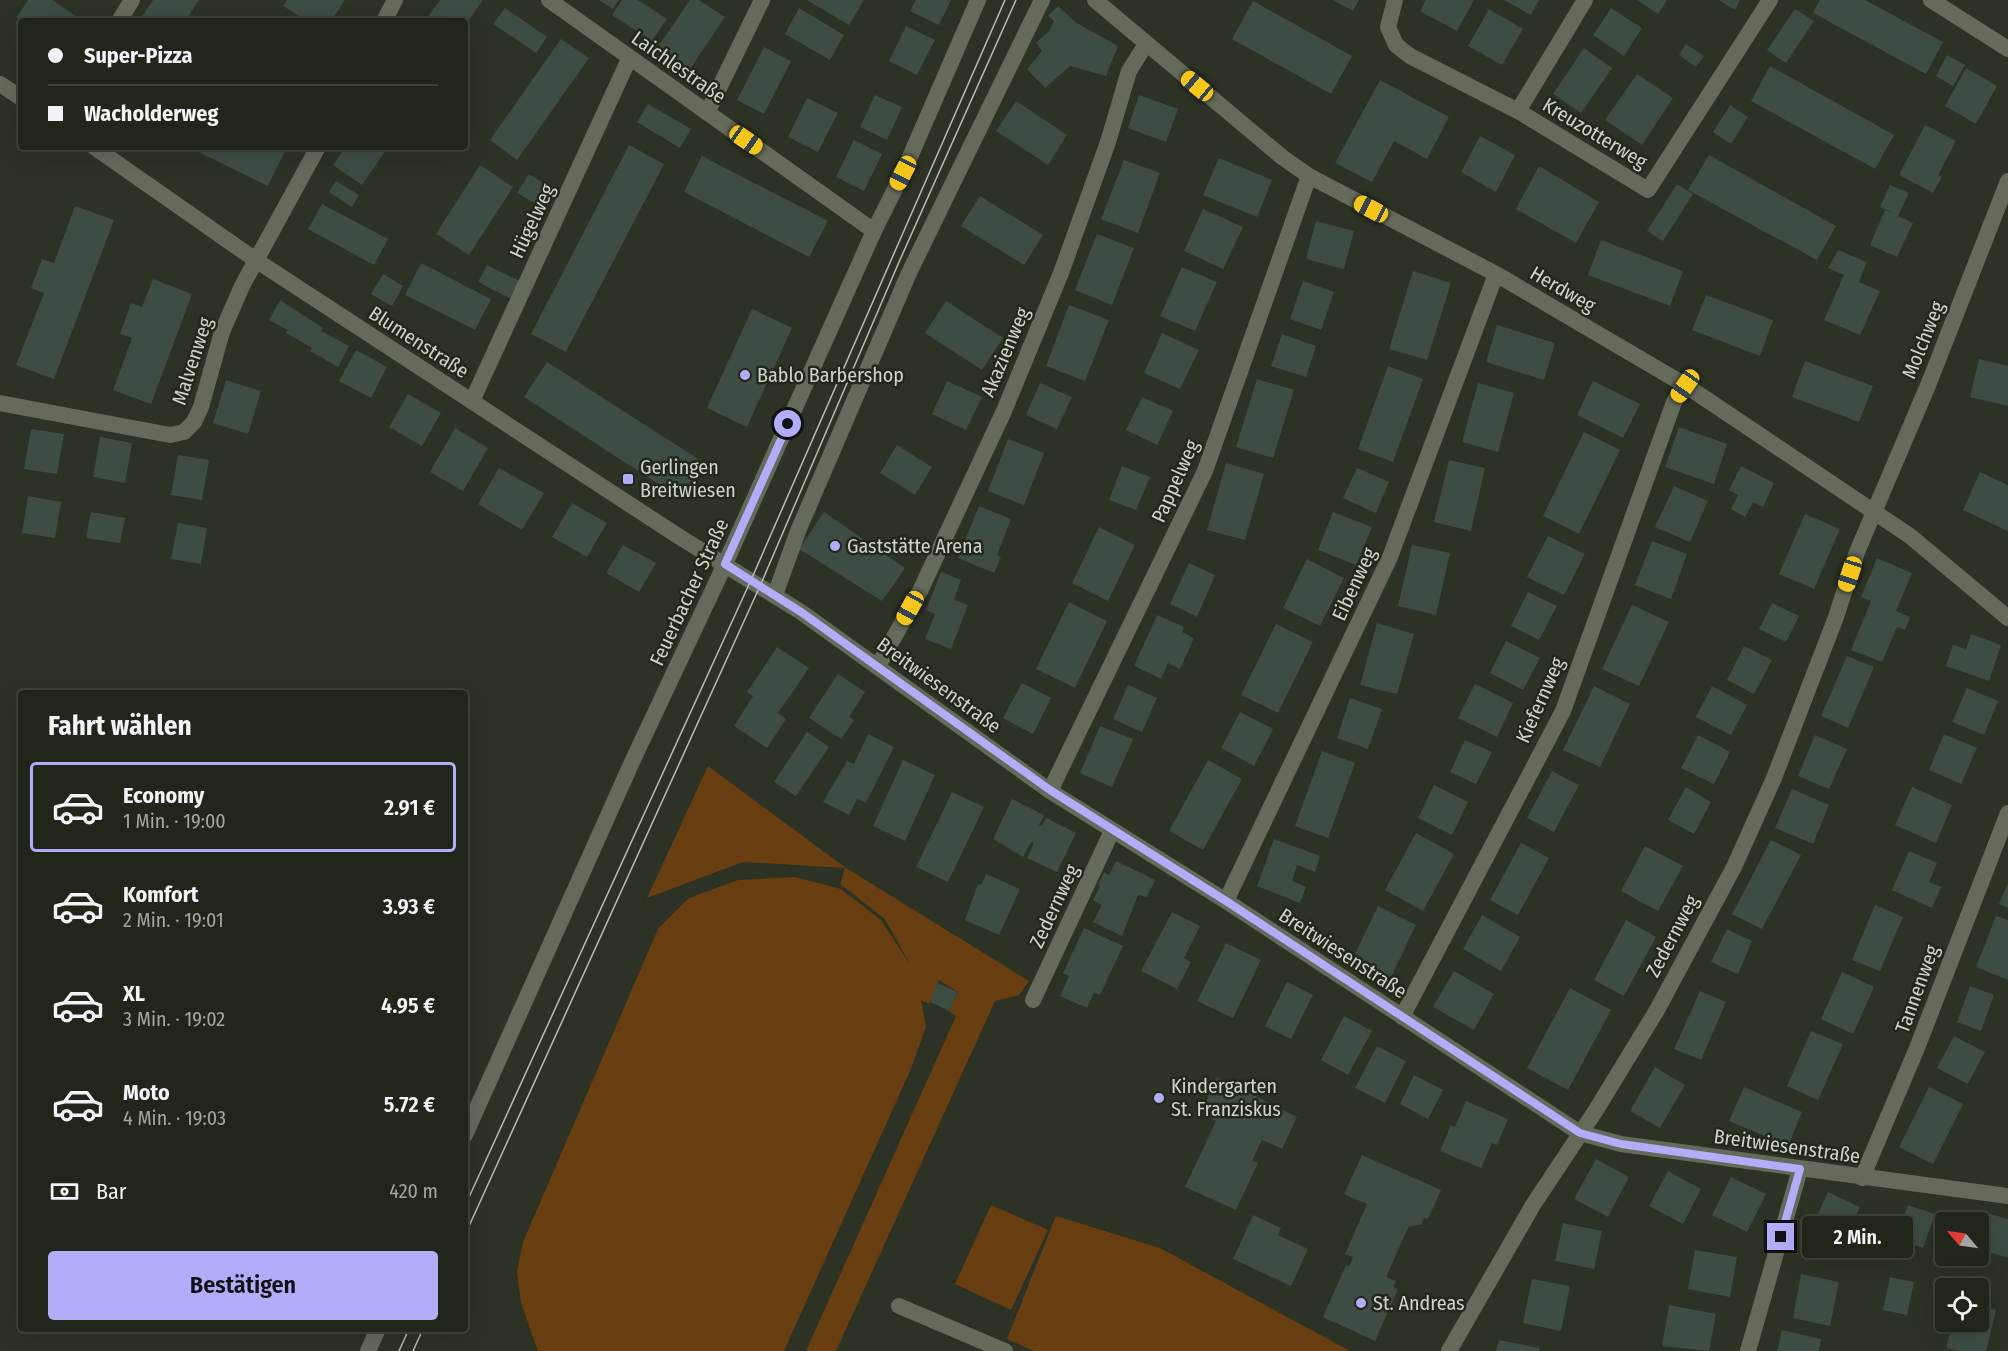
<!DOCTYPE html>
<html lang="de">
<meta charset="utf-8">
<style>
:root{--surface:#21261b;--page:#2d3228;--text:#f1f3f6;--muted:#a2a5a3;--line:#3e433a;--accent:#b2adf9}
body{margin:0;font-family:"Fira Sans Condensed",sans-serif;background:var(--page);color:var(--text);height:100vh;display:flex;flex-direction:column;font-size:22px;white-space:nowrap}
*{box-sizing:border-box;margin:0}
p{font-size:20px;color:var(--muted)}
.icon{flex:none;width:33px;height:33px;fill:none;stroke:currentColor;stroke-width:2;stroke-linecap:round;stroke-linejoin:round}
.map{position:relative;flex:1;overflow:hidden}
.sheet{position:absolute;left:18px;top:690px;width:450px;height:642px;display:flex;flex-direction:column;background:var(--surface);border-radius:6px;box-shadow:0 6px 24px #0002,0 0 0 2px var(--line)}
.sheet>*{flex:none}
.hud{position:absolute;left:18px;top:18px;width:450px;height:132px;border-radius:6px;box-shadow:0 6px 24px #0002,0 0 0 2px var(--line);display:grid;align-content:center;height:132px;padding:0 30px;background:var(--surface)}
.needle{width:39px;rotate:299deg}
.controls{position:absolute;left:1935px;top:1212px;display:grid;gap:12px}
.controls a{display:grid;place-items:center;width:54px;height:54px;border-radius:6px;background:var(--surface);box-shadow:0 6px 24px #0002,0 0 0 2px var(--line);font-size:30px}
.end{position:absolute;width:27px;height:27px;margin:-14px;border:8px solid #b2adf9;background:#111;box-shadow:0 0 0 3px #111}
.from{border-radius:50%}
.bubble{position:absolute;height:42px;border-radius:6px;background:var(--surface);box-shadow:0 6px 24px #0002,0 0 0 2px var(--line);font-size:20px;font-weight:600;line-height:42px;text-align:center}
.car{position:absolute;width:18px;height:36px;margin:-18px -9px;border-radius:8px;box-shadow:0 0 4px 2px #0007;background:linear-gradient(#f5c518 24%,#345 0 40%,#f5c518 0 76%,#345 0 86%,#f5c518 0)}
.hud b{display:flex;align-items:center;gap:21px;height:57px;font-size:22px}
.hud b+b{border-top:2px solid var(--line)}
.hud i{width:15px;height:15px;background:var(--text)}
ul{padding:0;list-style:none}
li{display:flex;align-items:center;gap:18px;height:90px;margin:0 12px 9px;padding:0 18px;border:3px solid transparent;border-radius:6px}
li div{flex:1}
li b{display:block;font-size:22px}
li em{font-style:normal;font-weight:600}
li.on{border-color:var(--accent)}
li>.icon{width:54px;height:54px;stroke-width:1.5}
h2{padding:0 30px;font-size:27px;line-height:72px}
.pay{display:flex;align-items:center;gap:15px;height:66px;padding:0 30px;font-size:22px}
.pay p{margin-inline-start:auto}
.button{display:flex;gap:12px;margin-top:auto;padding:12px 30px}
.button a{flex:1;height:69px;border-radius:6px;background:var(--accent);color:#111;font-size:24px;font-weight:600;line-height:69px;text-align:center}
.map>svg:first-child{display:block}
.green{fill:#693e11}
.building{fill:#3d4d44}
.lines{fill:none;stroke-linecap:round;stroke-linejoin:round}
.minor{stroke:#646b5b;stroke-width:16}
.secondary{stroke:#646b5b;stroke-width:16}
.tram{stroke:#b8bcb3;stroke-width:1.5}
.route{stroke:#b2adf9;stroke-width:8}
.poi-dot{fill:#b2adf9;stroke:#23281b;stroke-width:2}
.labels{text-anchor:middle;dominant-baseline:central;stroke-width:5;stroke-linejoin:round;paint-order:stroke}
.street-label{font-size:20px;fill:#cfd3ca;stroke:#23281b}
.poi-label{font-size:20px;fill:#cfd3ca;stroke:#23281b;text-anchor:start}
</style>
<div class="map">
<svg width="2008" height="1351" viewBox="0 0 2008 1351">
<rect width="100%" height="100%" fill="#2c3224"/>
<path class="green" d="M708 766 846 868 1029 981 1019 995 995 1001 836 1351H806L956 1016 949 1011 958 992 939 980 929 1004 921 1000 926 1027 910 1071 784 1351H538L521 1303 517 1271 523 1242 658 929 689 898 738 880 795 877 841 889 881 920 911 966 885 919 840 884 845 868 743 862 647 898Z
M991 1205 1048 1230 1011 1310 955 1284Z
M1056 1216 1160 1248 1350 1351H1034L1007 1339Z"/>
<path class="building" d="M28 0H52L76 16 73 21H23L17 17Z
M153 0H199L185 21H146L141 18Z
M287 0H345L331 21H308L283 6Z
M440 0H483L465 25V21H425Z
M599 0H619L613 9Z
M622 0H638L667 19 652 41 612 15Z
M690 0H699L725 17 690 69 658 47Z
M807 0H864L849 25Z
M916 0H951L939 25 910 11Z
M1333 0H1359L1353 11Z
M1426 0H1474L1457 31 1420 11Z
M1504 0H1539L1531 15Z
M1637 0H1667L1658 14Z
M1719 0H1740L1735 10Z
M1820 0H1865L1943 42 1926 74 1813 13Z
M1253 1 1352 56 1331 94 1232 39Z
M1058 6 1075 22 1118 46 1106 76 1070 66 1045 88 1027 69 1042 51 1036 43 1049 31 1054 21 1048 16Z
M505 8 547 37 536 53 493 24Z
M799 8 844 35 830 60 785 34Z
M1611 8 1642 28 1624 56 1593 35Z
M1489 9 1523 29 1502 65 1468 46Z
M1795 9 1814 21 1786 63 1767 50Z
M906 26 935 40 917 75 889 61Z
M561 39 589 58 517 160 490 140Z
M1686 44 1704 56 1696 67 1679 55Z
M764 47 791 61 764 114 737 100Z
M1584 48 1612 68 1581 113 1553 94Z
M1947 55 1965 65 1953 86 1936 76Z
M1770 66 1894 135 1875 169 1751 101Z
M1966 68 1997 86 1976 124 1945 106Z
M1637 74 1673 98 1642 145 1605 120Z
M1380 80 1449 117 1427 159 1394 141 1372 182 1335 163Z
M875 95 902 107 887 140 860 127Z
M1139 95 1178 109 1166 142 1128 128Z
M807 98 838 113 818 152 788 137Z
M1016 101 1067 135 1048 165 996 131Z
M648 104 691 129 680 148 637 122Z
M1730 105 1748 117 1731 144 1713 132Z
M1925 125 1956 141 1938 175 1942 177 1933 193 1899 175Z
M1480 136 1515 155 1496 192 1461 172Z
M854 140 882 154 864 191 836 177Z
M629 145 664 164 566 352 531 334Z
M188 147H277L285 151 268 186Z
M345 147H388L362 185 333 165Z
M1709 155 1836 226 1817 260 1688 190Z
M702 156 828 221 809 257 684 192Z
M1219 158 1272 180 1257 217 1203 195Z
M1124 160 1160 173 1138 233 1101 219Z
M480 165 513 187 469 255 436 234Z
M1539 166 1599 202 1576 243 1516 209Z
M529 174 547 185 536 204 517 193Z
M336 181 359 195 352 207 329 192Z
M1677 184 1693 194 1663 241 1647 231Z
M1890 185 1909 193 1898 216 1913 223 1897 257 1870 245 1885 210 1896 214 1880 207Z
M980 196 1043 235 1024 265 961 226Z
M322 204 388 239 374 265 308 229Z
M75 206 114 220 54 379 16 365 44 293 31 288 42 259 54 263Z
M1203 209 1243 227 1223 269 1184 251Z
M1316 221 1354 231 1344 269 1306 259Z
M1097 234 1134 248 1112 305 1075 290Z
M1601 240 1683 271 1670 306 1588 275Z
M1838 250 1867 262 1859 282 1880 291 1860 335 1824 320 1844 275 1828 268Z
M421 263 491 299 475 330 405 295Z
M487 265 520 281 511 299 478 282Z
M1182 267 1217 282 1195 331 1160 316Z
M1413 271 1451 283 1427 360 1389 349Z
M383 274 403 286 392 306 371 294Z
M153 279 192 294 151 404 113 390 132 338 120 334 131 303 142 307Z
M1303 281 1334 292 1321 330 1290 319Z
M1706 295 1773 320 1760 356 1692 330Z
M280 300 323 328 321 331 349 346 338 367 310 351 312 348 286 333 288 330 269 320Z
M946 301 1003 338 982 370 925 333Z
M1069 305 1109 320 1085 381 1046 366Z
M752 309 792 328 747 427 707 408Z
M1497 325 1555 343 1544 380 1486 362Z
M1162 333 1199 350 1180 389 1144 373Z
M1282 334 1316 346 1306 377 1271 366Z
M356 350 387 367 371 398 339 381Z
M1979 359 2008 366V406L1970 397Z
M1805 361 1873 386 1859 422 1792 397Z
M547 362 703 462 680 498 524 397Z
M1388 366 1423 379 1393 462 1358 449Z
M1257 379 1294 390 1273 458 1236 447Z
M226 380 261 391 248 434 213 423Z
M947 381 982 397 966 430 932 414Z
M1593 381 1640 404 1623 438 1577 415Z
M1040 383 1072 397 1057 429 1026 415Z
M1478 383 1514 393 1498 452 1462 442Z
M408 394 441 413 422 446 389 427Z
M1142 397 1173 411 1157 445 1126 430Z
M1679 427 1727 444 1714 484 1665 467Z
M455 428 488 448 463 491 430 472Z
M31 429 64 434 57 474 24 469Z
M1584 432 1620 450 1579 534 1543 516Z
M100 437 132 443 125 483 93 477Z
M1008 439 1044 453 1024 505 988 491Z
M897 445 932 467 915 495 880 473Z
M178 455 209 460 202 500 171 495Z
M1449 460 1485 468 1471 531 1434 522Z
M1226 463 1264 474 1245 540 1207 530Z
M1122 466 1150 477 1136 510 1109 500Z
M1741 466 1774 483 1763 507 1753 502 1745 517 1731 509 1738 495 1729 490Z
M499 468 544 493 522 530 478 504Z
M1357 468 1389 482 1376 513 1343 498Z
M1980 472 2008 485V531L1963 510Z
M1674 486 1708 501 1690 542 1655 527Z
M28 496 61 502 55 538 22 533Z
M572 503 607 523 587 557 552 537Z
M979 506 1011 519 997 555 1001 557 994 573 958 558Z
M91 512 125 518 120 543 86 538Z
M824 512 905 568 882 601 799 549Z
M1333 512 1372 527 1356 565 1318 550Z
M1805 514 1840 529 1814 589 1779 574Z
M178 523 207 528 201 564 171 559Z
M1099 527 1135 545 1108 601 1072 583Z
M1548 536 1585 554 1564 595 1527 577Z
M1652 541 1687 554 1671 599 1635 585Z
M623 545 656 563 639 592 606 573Z
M1412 545 1450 553 1436 615 1398 606Z
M1877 558 1912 573 1896 611 1910 617 1905 630 1897 627 1882 662 1851 650 1871 601 1861 597Z
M1307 559 1344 578 1320 626 1283 608Z
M1189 563 1215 575 1197 617 1170 604Z
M941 572 961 580 954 600 968 605 951 649 925 639 935 614 926 610Z
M1528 592 1557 606 1539 640 1511 626Z
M1069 602 1107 621 1075 688 1036 669Z
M1772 603 1799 616 1786 642 1759 629Z
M1632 605 1669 622 1639 686 1602 669Z
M1157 615 1184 627 1182 632 1194 638 1180 669 1168 663 1161 679 1134 666Z
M1377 623 1414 634 1397 694 1360 685Z
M1276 624 1313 642 1278 713 1241 695Z
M1971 634 2001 645 1989 681 1946 666 1953 645 1966 649Z
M1506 641 1540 658 1523 690 1490 673Z
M1744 646 1772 660 1754 694 1727 680Z
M777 647 809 668 778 713 786 719 767 748 734 726 753 696 747 692Z
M1847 656 1874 667 1848 728 1821 716Z
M838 674 865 692 849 717 854 720 841 739 809 718Z
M1022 683 1051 698 1033 734 1003 718Z
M1475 684 1513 703 1497 737 1458 718Z
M1128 685 1157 698 1142 732 1113 719Z
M1594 686 1630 704 1600 767 1563 750Z
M1712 686 1747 705 1731 735 1696 717Z
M1967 688 1998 701 1984 735 1952 722Z
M1350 698 1382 709 1368 749 1337 738Z
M1240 712 1273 729 1254 766 1221 748Z
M1100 726 1133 739 1112 787 1080 773Z
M807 732 829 747 796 796 774 782Z
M868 734 894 747 866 803 857 799 849 815 823 802 847 761 854 764Z
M1944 734 1977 748 1961 784 1929 770Z
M1698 735 1730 752 1714 784 1681 768Z
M1815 735 1847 749 1829 789 1798 776Z
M1465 740 1492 752 1476 784 1450 772Z
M1322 751 1355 763 1328 838 1295 826Z
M903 760 935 775 905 841 873 826Z
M1208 760 1242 779 1203 850 1169 831Z
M1552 771 1579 785 1554 832 1527 818Z
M1434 785 1468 802 1452 835 1418 818Z
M1686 787 1711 802 1694 834 1668 820Z
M1912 787 1952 805 1936 843 1895 825Z
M1792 789 1829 805 1813 844 1775 828Z
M952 792 984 807 948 882 916 867Z
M1012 799 1044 815 1039 825 1042 826 1046 818 1076 833 1057 872 1027 858 1034 843 1031 842 1023 857 993 839Z
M1416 833 1454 854 1423 911 1385 890Z
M1274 839 1320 856 1315 872 1297 865 1292 881 1306 887 1300 903 1257 886Z
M1771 840 1801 855 1762 929 1732 914Z
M1521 843 1549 858 1518 915 1490 900Z
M1645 846 1683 866 1658 911 1621 891Z
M1909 851 1937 863 1929 882 1941 887 1932 908 1892 890Z
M1116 861 1155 880 1147 897 1138 895 1122 936 1093 922 1102 905 1093 900 1100 886 1098 885 1104 872 1109 875Z
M986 874 1020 889 999 935 965 920 978 884 981 885Z
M2008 883V908L1999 904Z
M1875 905 1903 917 1880 971 1852 960Z
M1378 906 1416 925 1391 977 1353 958Z
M1172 912 1200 926 1184 958 1191 962 1177 989 1141 971Z
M1482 915 1520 937 1501 971 1463 949Z
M1996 916 2008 920V980L1976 967Z
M1626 920 1656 937 1624 996 1594 980Z
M1084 928 1123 946 1100 995 1094 993 1087 1008 1060 996 1069 976 1063 973Z
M1727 929 1752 941 1738 974 1711 962Z
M1226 943 1261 960 1233 1018 1197 1001Z
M1454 971 1494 994 1474 1030 1433 1007Z
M1842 972 1874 987 1853 1034 1821 1019Z
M1287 982 1313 995 1291 1039 1265 1026Z
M937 983 958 992 949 1011 930 1002Z
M1970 986 1994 995 1981 1031 1957 1022Z
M1570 988 1611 1010 1568 1090 1527 1068Z
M1700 991 1726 1002 1701 1060 1674 1049Z
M1344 1016 1372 1031 1348 1075 1321 1060Z
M1811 1031 1843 1044 1818 1100 1787 1086Z
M1954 1036 1985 1052 1968 1084 1937 1068Z
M1377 1046 1406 1061 1385 1103 1355 1088Z
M1655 1067 1685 1085 1660 1128 1630 1111Z
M1414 1075 1443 1090 1428 1119 1400 1104Z
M1217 1077 1297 1117 1282 1149 1262 1140 1252 1161 1258 1163 1236 1210 1185 1187 1216 1121 1201 1113Z
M1744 1087 1802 1112 1788 1146 1729 1121Z
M1929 1087 1963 1104 1933 1164 1899 1147Z
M1466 1101 1508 1119 1497 1145 1492 1143 1481 1168 1440 1151 1451 1125 1455 1127Z
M1362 1155 1441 1190 1428 1219 1424 1218 1421 1225 1409 1226 1386 1277 1396 1281 1393 1287 1398 1289 1375 1341 1323 1317 1346 1265 1349 1267 1353 1257 1345 1254 1367 1204 1344 1194Z
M1596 1159 1629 1177 1608 1217 1574 1199Z
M1668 1171 1701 1189 1683 1224 1649 1206Z
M1731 1177 1766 1194 1747 1232 1712 1215Z
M1828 1192 1860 1207 1842 1246 1810 1231Z
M1908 1205 1935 1214 1923 1248 1896 1238Z
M1987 1213 2008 1219V1258L1978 1249Z
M1253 1215 1281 1228 1278 1235 1308 1249 1291 1286 1233 1259Z
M1563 1223 1602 1231 1594 1269 1555 1261Z
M1695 1250 1737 1257 1730 1297 1688 1289Z
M1801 1274 1839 1282 1830 1326 1793 1318Z
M1890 1277 1914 1282 1907 1315 1883 1310Z
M1532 1279 1570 1286 1561 1331 1523 1323Z
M1669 1305 1716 1314 1709 1351 1662 1346Z
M1978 1306 1996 1310 1986 1351H1958L1946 1348 1953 1322H1978Z
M1782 1330 1821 1339 1819 1351H1777Z
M1499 1340 1540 1348 1539 1351H1496Z"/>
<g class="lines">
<path class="minor" d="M549 0 874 231
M1095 0 1282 157 1309 176 1496 274 1685 385 1910 536 2008 618
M1395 0 1388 27 1396 45 1410 56 1518 111 1648 190 1770 0
M1931 0 2008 49
M119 21 132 0
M384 21 395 0
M0 84 21 98
M1518 111 1585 0
M707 113 762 0
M94 147 257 261 678 536 801 612 1050 791 1226 901 1580 1133 1621 1144 2008 1196
M472 401 629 59
M0 403 170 435 184 432 194 422 201 407 222 332 242 286 318 147
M775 595 798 531 909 273 1042 0
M878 666 921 589 1004 411 1061 273 1108 142 1129 71 1146 44
M1050 791 1205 471 1309 176
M1226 901 1390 557 1496 274
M1033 1000 1112 831
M1402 1017 1563 711 1674 402 1685 385
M1862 1178 1917 1048 2008 813
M899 1306 1005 1351
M1449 1351 1533 1205 1596 1110 1657 1010 1734 867 1774 778 1836 617 1857 552 1929 383 2008 181
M1748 1351 1800 1169"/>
<path class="secondary" d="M465 1135 632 762 725 564 874 231 903 173 978 0
M368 1351 378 1329"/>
<path class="tram" d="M465 1206 751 580 1005 0
M465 1235 760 586 899 262 1016 0
M399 1351 409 1329
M413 1351 423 1329"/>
</g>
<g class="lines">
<path class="route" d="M788 424 725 564 801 612 1050 790 1226 901 1580 1133 1621 1144 1800 1169 1781 1237"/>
</g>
<g class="poi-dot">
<circle cx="745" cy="375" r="6"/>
<rect x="622" y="473" width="12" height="12" rx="3"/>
<circle cx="835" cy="546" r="6"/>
<circle cx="1159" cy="1098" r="6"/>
<circle cx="1361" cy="1303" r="6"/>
</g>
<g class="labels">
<g class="street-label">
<text transform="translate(679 67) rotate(35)">Laichlestraße</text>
<text transform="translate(1595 133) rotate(31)">Kreuzotterweg</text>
<text transform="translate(532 221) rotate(-65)">Hügelweg</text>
<text transform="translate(1563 289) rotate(30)">Herdweg</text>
<text transform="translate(1923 340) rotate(-68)">Molchweg</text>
<text transform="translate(419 342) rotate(33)">Blumenstraße</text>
<text transform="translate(1005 352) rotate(-67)">Akazienweg</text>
<text transform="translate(192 361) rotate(-72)">Malvenweg</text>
<text transform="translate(1175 481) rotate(-66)">Pappelweg</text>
<text transform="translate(1354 584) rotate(-65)">Eibenweg</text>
<text transform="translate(689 592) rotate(-65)">Feuerbacher Straße</text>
<text transform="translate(939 685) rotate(36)">Breitwiesenstraße</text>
<text transform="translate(1540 700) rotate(-66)">Kiefernweg</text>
<text transform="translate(1054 906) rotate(-65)">Zedernweg</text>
<text transform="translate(1672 936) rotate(-62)">Zedernweg</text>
<text transform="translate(1343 953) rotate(33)">Breitwiesenstraße</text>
<text transform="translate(1917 989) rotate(-70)">Tannenweg</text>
<text transform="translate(1787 1146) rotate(8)">Breitwiesenstraße</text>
</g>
<g class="poi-label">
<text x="757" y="375">Bablo Barbershop</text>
<text x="640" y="467">Gerlingen<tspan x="640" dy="23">Breitwiesen</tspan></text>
<text x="847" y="546">Gaststätte Arena</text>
<text x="1171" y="1086">Kindergarten<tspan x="1171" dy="23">St. Franziskus</tspan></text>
<text x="1373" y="1303">St. Andreas</text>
</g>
</g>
</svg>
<div class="controls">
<a><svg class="needle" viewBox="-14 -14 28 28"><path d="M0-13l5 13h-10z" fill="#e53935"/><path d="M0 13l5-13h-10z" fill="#a2a5a3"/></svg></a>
<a><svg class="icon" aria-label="locate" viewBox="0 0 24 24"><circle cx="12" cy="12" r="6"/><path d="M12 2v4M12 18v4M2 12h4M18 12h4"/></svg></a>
</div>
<i class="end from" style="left:788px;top:424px"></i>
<i class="end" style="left:1781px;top:1237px"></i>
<div class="bubble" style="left:1802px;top:1216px;width:111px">2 Min.</div>
<i class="car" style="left:1197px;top:86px;rotate:310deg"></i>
<i class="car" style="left:746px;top:140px;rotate:125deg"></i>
<i class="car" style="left:903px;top:173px;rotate:207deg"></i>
<i class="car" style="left:1371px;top:209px;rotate:298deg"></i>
<i class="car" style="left:1685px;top:386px;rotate:215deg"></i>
<i class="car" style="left:1850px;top:574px;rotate:198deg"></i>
<i class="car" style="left:910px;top:608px;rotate:209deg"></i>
<div class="hud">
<b><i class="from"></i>Super-Pizza</b>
<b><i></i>Wacholderweg</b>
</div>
<section class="sheet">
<h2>Fahrt wählen</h2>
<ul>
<li class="on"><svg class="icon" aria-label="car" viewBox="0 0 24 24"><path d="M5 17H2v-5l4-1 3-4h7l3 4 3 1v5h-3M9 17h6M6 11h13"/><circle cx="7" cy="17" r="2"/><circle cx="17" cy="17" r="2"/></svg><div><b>Economy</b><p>1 Min. · 19:00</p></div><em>2.91 €</em></li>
<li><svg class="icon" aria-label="car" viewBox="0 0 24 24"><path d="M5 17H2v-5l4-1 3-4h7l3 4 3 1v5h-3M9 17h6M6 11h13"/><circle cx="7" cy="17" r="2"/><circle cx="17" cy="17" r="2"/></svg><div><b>Komfort</b><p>2 Min. · 19:01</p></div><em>3.93 €</em></li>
<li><svg class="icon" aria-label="car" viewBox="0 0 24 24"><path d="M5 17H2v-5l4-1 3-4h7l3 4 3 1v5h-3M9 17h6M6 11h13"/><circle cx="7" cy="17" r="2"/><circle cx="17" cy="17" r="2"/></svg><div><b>XL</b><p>3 Min. · 19:02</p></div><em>4.95 €</em></li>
<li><svg class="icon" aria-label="car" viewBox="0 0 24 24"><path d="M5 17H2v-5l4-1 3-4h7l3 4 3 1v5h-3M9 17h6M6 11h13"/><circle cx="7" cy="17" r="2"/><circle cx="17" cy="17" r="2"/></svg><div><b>Moto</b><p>4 Min. · 19:03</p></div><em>5.72 €</em></li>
</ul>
<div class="pay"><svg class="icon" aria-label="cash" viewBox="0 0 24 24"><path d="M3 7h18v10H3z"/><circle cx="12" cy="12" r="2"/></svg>Bar<p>420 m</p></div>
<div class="button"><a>Bestätigen</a></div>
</section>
</div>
